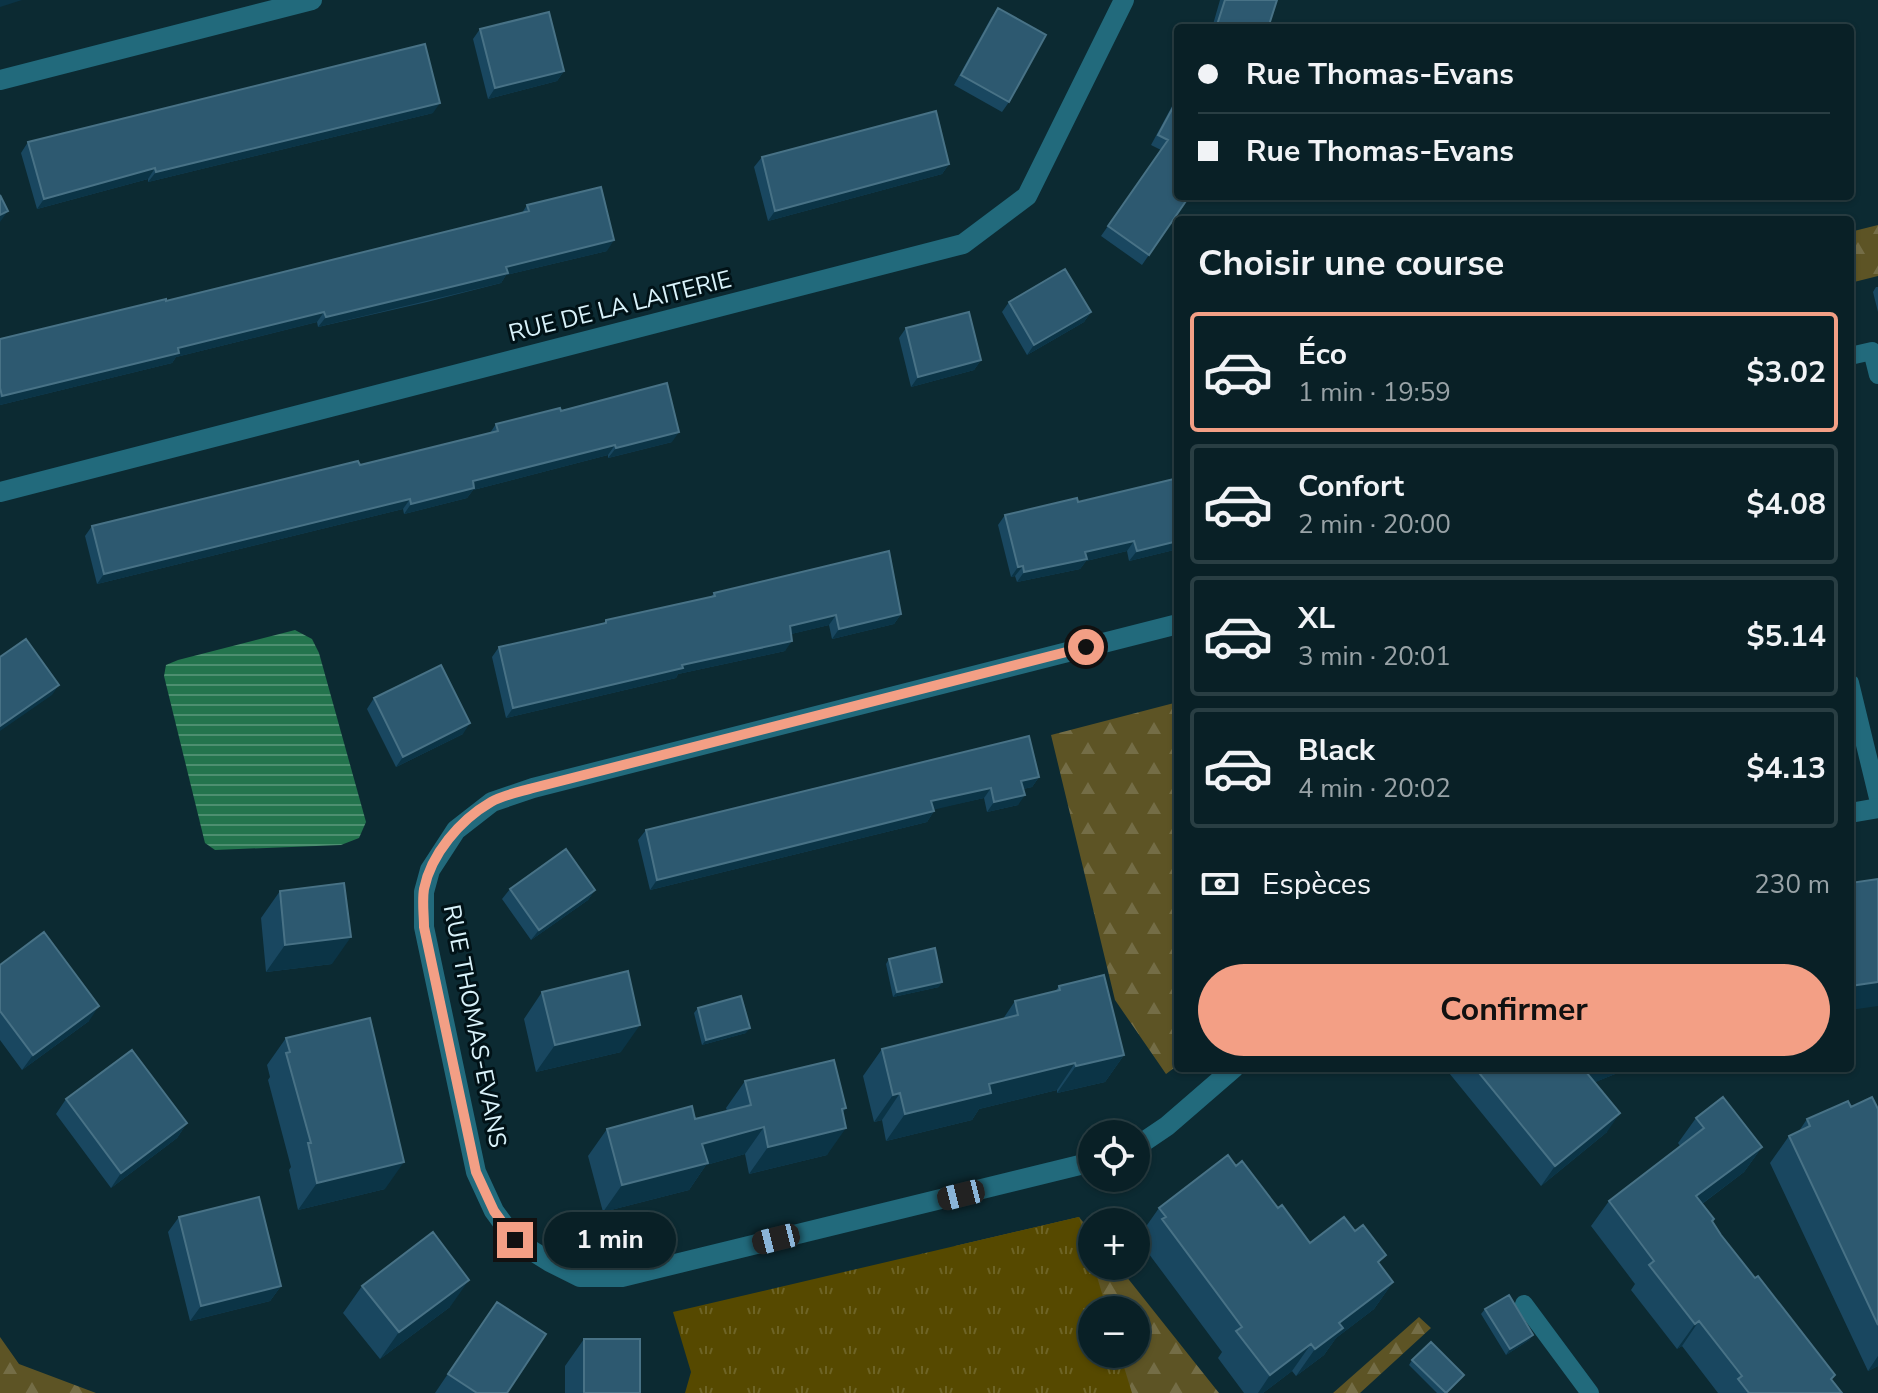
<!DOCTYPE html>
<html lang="fr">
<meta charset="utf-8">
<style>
:root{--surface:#092026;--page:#172d32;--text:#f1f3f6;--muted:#99a3a7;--line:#293e43;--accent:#f39f85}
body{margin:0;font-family:"Nunito Sans",sans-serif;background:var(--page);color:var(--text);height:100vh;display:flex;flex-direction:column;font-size:30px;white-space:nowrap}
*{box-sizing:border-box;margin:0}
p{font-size:26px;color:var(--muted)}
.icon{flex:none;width:44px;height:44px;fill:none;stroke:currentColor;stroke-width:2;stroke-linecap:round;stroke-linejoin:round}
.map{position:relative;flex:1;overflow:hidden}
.panel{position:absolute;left:1174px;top:216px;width:680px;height:856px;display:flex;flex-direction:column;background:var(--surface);border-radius:8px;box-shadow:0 2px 6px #0004,0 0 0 2px var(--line)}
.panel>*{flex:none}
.hud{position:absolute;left:1174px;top:24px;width:680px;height:176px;border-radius:8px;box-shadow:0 2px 6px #0004,0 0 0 2px var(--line);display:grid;align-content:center;height:176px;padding:0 24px;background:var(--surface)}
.tools{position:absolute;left:1078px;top:1120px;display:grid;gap:16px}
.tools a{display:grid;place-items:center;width:72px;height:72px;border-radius:50%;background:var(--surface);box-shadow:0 2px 6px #0004,0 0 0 2px var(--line);font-size:40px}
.end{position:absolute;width:36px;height:36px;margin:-18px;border:10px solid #f39f85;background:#111;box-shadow:0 0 0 4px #111}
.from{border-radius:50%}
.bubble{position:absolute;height:56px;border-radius:28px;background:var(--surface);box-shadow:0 2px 6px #0004,0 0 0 2px var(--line);font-size:26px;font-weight:700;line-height:56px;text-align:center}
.car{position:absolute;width:24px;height:48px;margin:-24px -12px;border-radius:10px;box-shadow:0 0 6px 2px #0007;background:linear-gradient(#222 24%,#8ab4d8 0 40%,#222 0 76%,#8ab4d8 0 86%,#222 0)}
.hud b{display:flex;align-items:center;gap:28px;height:76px;font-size:30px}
.hud b+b{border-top:2px solid var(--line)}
.hud i{width:20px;height:20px;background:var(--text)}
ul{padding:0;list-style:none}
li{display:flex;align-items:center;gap:24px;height:120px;margin:0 16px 12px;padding:0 8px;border:4px solid var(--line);border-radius:8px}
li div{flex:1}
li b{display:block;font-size:30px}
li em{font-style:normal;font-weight:700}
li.current{border-color:var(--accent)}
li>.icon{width:72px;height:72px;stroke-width:1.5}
h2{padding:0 24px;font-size:36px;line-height:96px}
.pay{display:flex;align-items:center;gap:20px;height:88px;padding:0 24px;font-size:30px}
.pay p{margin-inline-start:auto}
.primary-button{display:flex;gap:16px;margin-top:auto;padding:16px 24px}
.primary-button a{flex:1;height:92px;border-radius:48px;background:var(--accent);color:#111;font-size:32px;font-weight:700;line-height:92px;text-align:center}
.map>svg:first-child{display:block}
.forest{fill:url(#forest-firs);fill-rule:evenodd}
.park{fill:url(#park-tufts)}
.water{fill:url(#water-rules)}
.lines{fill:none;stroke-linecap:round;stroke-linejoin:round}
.service{stroke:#226a7c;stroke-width:18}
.minor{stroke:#226a7c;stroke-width:20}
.wall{fill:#194760}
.shaded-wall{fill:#0b3446}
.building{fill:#2d5970;stroke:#487286;stroke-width:2}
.route{stroke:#f39f85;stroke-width:10}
.labels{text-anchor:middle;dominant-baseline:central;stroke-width:6;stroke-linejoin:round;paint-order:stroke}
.street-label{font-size:24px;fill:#daf3fb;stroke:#011217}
</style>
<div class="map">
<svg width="1878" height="1393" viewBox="0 0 1878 1393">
<defs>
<pattern id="forest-firs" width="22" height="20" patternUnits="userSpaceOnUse" patternTransform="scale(2)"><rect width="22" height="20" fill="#5d5425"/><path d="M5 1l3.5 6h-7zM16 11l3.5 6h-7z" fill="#746d46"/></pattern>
<pattern id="park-tufts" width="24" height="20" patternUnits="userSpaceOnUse" patternTransform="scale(2)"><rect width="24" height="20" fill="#564900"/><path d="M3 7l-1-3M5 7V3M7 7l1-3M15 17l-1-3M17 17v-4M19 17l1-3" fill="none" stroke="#6e6426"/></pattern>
<pattern id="water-rules" width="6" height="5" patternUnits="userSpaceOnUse" patternTransform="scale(2)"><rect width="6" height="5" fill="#23744d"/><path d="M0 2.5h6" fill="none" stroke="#4d8f70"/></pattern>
</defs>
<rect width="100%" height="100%" fill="#0c2a32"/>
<path class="forest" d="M1878 225V276L1850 283V232Z
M1178 702V1065L1166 1074 1115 1000 1051 735Z
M1079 1217 1092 1233V1266H1118L1219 1393H888L955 1246ZM1092 1310H1136V1354H1092Z
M1419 1317 1431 1328 1360 1393H1333Z
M0 1337 19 1364 96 1393H0Z"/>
<path class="park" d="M1079 1217 1107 1310H1092V1354H1120L1132 1393H685L691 1372 673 1312Z"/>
<path class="water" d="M295 630 312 639 319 653 366 822 359 838 341 845 215 850 205 843 164 676 166 665 178 660Z"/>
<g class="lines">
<path class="service" d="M1850 356 1872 351 1878 375
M1850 683 1878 798
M1524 1304 1590 1393"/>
<path class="minor" d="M0 80 312 0
M0 492 963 244 1027 196 1124 0
M1850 813 1878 808
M1136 1147 1167 1126 1234 1068
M1092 1162 622 1277H580L550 1262 515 1240 494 1211 476 1172 424 927V892L430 870 456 830 492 802 533 788 1178 624"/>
</g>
<path class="wall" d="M1220 0H1277L1268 28H1212Z
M998 8 1009 102 1002 112 954 85 991 18Z
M480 29 564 71 557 81 488 99 473 39Z
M1178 95V196L1186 201 1142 265 1101 236 1161 150 1151 145Z
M433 113 148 182V179L37 209 21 153 28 142Z
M762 157 949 164 942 174 768 221 754 167Z
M527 205 607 251 506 275 501 283 427 302 318 327 317 322 176 357 172 363 0 405V339L166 301 522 213Z
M1876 287H1878V312L1873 292Z
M1009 302 1091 312 1084 322 1027 355 1002 312Z
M906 328 981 360 974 370 911 387 899 338Z
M561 411 672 442 608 458V455L473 490 467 498 404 514 403 509 97 584 85 536 92 526 360 465 490 433 496 424Z
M1078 502 1178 549 1129 561 1127 551 1086 561 1080 569 1017 582 1015 576 1011 577 998 525 1005 515Z
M714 593 901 614 894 624 832 639 829 625 791 634 785 651 678 674 676 678 506 718 492 657 499 647 604 623 606 620 711 597Z
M374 698 463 734 396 767 367 709Z
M1039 777 1032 787 1023 789 1018 805 987 812 984 798 933 809 934 811 927 822 650 890 638 840 646 830Z
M510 889 595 890 588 900 531 940 502 899Z
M280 891 332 964 266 972 261 918Z
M889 959 939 987 893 997 886 964Z
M0 965 89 1021 22 1070 0 1040Z
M1059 986 1124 1055 1105 1082 1057 1093V1090L979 1109 972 1120 886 1141 882 1120 874 1122 863 1076 882 1049 1003 1019 1015 1001 1055 992Z
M542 992 621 1052 536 1072 524 1019Z
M698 1008 746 1033 702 1045 694 1013Z
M286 1038 385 1189 298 1210 289 1170 291 1167 268 1080 270 1077 267 1065Z
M1445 1068H1630L1595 1082 1607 1132 1541 1186Z
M745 1081 843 1113 827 1155 749 1174 745 1154 706 1165 689 1190 603 1212 588 1156 607 1129 695 1119 727 1111 726 1108Z
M66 1099 187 1123 177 1138 111 1188 56 1114Z
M1851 1107 1878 1109V1366L1868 1371 1770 1163 1789 1136 1799 1131 1807 1119Z
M1696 1118 1762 1147 1744 1172 1702 1204 1714 1219 1712 1222 1721 1235 1842 1393H1718L1682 1346 1677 1349 1631 1290 1635 1284 1591 1226 1609 1201 1680 1146 1678 1143Z
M1236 1166 1310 1243 1380 1264 1393 1282 1374 1309 1336 1338 1324 1355 1296 1376 1292 1371 1263 1393H1244L1218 1358 1222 1352 1143 1246 1146 1242 1140 1235 1159 1208Z
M179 1217 281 1286 270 1301 190 1321 168 1232Z
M362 1286 450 1307 380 1359 343 1313Z
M497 1302 507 1393H435L478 1329Z
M1485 1309 1533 1335 1529 1340 1506 1355 1481 1314Z
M584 1339 640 1393H565V1366Z
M1412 1360 1464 1375 1447 1393H1437L1409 1365Z"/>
<path class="shaded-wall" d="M0 0H22L0 7Z
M564 71 557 81 488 99 495 88Z
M440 103 433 113 148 182 156 172Z
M949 164 942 174 768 221 775 211Z
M155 168 148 179 37 209 44 199Z
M8 211 0 222V215Z
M614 240 607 251 506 275 501 283 318 327 326 317 506 267Z
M324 312 317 322 176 357 172 363 0 405V398L2 396 178 348Z
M1091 312 1084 322 1027 355 1034 345Z
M981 360 974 370 911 387 918 377Z
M679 432 672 442 608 458 616 448Z
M615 445 608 455 473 490 467 498 404 514 411 504 473 481Z
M410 499 403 509 97 584 104 574Z
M1134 541 1127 551 1086 561 1080 569 1017 582 1024 572 1085 552Z
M1178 541V549L1129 561 1137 551Z
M1023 566 1015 576 1011 577 1018 567Z
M901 614 894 624 832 639 839 629Z
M836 615 829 625 783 636 790 626Z
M792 641 785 651 678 674 676 678 506 718 513 708 682 665Z
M59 685 52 695 0 731V726Z
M470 723 463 734 396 767 403 757Z
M1039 777 1032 787 1014 791 1021 781Z
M991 788 984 798 924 812 931 801Z
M1025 795 1018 805 987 812 994 802Z
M934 811 927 822 650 890 657 880Z
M595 890 588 900 531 940 539 930Z
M351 937 332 964 266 972 285 945Z
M942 982 939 987 893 997 897 992Z
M1878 982V1006L1850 1010V986Z
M99 1006 89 1021 22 1070 33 1055Z
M640 1025 621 1052 536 1072 555 1045Z
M750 1028 746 1033 702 1045 706 1040Z
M1124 1055 1105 1082 1057 1093 1076 1066Z
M1075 1063 1057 1090 979 1109 972 1120 886 1141 905 1114 989 1084Z
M1596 1068H1630L1573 1091 1586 1072Z
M900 1093 882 1120 874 1122 893 1095Z
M846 1108 830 1132 846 1128 827 1155 749 1174 768 1147 842 1109Z
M1620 1113 1607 1132 1541 1186 1555 1166Z
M187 1123 177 1138 111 1188 121 1173Z
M764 1127 745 1154 706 1165 689 1190 603 1212 622 1185 702 1144Z
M1762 1147 1744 1172 1679 1221 1696 1196Z
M404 1162 385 1189 298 1210 317 1183Z
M469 1280 450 1307 380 1359 399 1332Z
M1393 1282 1374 1309 1336 1338 1324 1355 1296 1376 1315 1349 1339 1323Z
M281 1286 270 1301 190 1321 201 1306Z
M1699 1321 1682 1346 1677 1349 1695 1324Z
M1533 1335 1529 1340 1506 1355 1510 1349Z
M1311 1344 1292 1371 1263 1393H1258L1270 1375Z
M1878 1356V1366L1868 1371Z"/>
<path class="building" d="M1225 0H1277L1268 28H1216Z
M998 8 1046 35 1009 102 961 75Z
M549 12 564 71 495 88 480 29Z
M425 44 440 103 156 172 155 168 44 199 28 142Z
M1178 98V196H1182V198L1186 201 1149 255 1108 226 1168 140 1158 135Z
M936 111 949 164 775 211 762 157Z
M601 187 614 240 506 267 508 273 434 291 326 317 324 312 178 348 179 353 2 396 0 388V339L166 299V301L529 211 527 205Z
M0 195 8 211 0 215Z
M1065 269 1091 312 1034 345 1009 302Z
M969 312 981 360 918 377 906 328Z
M667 383 679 432 616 448 615 445 473 481 474 488 411 504 410 499 104 574 92 526 358 461 360 465 498 431 496 424 560 408 561 411Z
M1178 478V541L1137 551 1134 541 1085 552 1087 559 1024 572 1023 566 1018 567 1005 515 1077 498 1078 502Z
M889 551 901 614 839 629 836 615 790 626 792 641 682 665 683 668 513 708 499 647 606 623V620L715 596 714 593Z
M26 639 59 685 0 726V657Z
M441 665 470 723 403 757 374 698Z
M1029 736 1039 777 1021 781 1025 795 994 802 991 788 931 801 934 811 657 880 646 830Z
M566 849 595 890 539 930 510 889Z
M1878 879V982L1850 986V883Z
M344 883 351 937 285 945 280 891Z
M44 932 99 1006 33 1055 0 1011V965Z
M935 948 942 982 897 992 889 959Z
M628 971 640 1025 555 1045 542 992Z
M1104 975 1124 1055 1076 1066 1075 1063 989 1084 991 1093 905 1114 900 1093 893 1095 882 1049 1018 1015 1015 1001 1060 990 1059 986Z
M741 996 750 1028 706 1040 698 1008Z
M370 1018 404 1162 317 1183 308 1143H311L286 1053 290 1052 286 1038Z
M132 1050 187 1123 121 1173 66 1099Z
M834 1060 846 1108 842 1109 846 1128 768 1147 764 1127 702 1144 708 1163 622 1185 607 1129 692 1106 695 1119 751 1105 745 1081Z
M1475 1068H1596L1586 1072 1620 1113 1555 1166Z
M1723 1097 1762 1147 1696 1196 1714 1219 1712 1221 1721 1235 1755 1278 1758 1276 1835 1375 1831 1379 1842 1393H1749L1738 1379 1742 1376 1699 1321 1695 1324 1649 1265 1654 1261 1609 1201 1704 1128 1696 1118Z
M1872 1097 1878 1109V1325L1789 1136 1810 1126 1807 1119 1848 1101 1851 1107Z
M1228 1155 1236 1166 1242 1161 1278 1208 1282 1205 1310 1243 1344 1217 1355 1231 1363 1225 1386 1255 1378 1262 1393 1282 1339 1323 1343 1328 1315 1349 1311 1344 1270 1375 1236 1331 1242 1327 1162 1219 1166 1217 1159 1208Z
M259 1197 281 1286 201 1306 179 1217Z
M433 1232 469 1280 399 1332 362 1286Z
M1509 1295 1533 1335 1510 1349 1485 1309Z
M497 1302 546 1334 507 1393H477L448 1374Z
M584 1339H640V1393H584Z
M1431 1342 1464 1375 1446 1393 1412 1360Z"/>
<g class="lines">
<path class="route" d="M515 1240 494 1211 476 1172 424 927C424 915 422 901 424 889 431 854 460 820 491 802 503 795 519 792 533 788L1086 647"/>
</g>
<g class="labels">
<g class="street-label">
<text transform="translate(620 306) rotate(-14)">RUE DE LA LAITERIE</text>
<text transform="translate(475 1026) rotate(79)">RUE THOMAS-EVANS</text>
</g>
</g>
</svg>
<div class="tools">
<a><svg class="icon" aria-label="locate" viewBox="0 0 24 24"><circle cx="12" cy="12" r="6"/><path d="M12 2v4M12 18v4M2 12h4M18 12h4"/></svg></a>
<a>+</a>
<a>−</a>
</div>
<i class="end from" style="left:1086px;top:647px"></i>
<i class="end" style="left:515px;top:1240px"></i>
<div class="bubble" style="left:544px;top:1212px;width:132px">1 min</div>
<i class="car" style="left:961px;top:1195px;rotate:256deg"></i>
<i class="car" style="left:776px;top:1239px;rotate:256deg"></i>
<div class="hud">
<b><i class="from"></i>Rue Thomas-Evans</b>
<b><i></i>Rue Thomas-Evans</b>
</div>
<section class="panel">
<h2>Choisir une course</h2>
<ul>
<li class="current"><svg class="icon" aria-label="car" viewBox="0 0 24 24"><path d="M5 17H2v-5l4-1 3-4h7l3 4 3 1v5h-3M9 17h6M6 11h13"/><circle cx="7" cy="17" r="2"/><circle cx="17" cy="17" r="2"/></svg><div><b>Éco</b><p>1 min · 19:59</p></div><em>$3.02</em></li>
<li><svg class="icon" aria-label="car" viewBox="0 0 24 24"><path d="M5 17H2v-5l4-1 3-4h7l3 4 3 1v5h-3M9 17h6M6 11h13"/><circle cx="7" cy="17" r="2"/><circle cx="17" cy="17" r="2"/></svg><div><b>Confort</b><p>2 min · 20:00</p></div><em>$4.08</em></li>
<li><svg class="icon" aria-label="car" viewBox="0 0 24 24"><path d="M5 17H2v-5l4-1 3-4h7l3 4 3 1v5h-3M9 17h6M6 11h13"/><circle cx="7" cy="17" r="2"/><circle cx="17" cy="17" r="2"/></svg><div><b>XL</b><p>3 min · 20:01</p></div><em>$5.14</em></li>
<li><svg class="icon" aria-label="car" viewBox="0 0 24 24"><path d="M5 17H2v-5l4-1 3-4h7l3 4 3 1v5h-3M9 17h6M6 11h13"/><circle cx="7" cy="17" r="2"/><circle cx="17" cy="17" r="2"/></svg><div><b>Black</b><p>4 min · 20:02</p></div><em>$4.13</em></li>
</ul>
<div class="pay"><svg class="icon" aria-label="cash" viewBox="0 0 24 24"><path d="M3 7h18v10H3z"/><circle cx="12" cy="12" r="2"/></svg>Espèces<p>230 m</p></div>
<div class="primary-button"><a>Confirmer</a></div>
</section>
</div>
